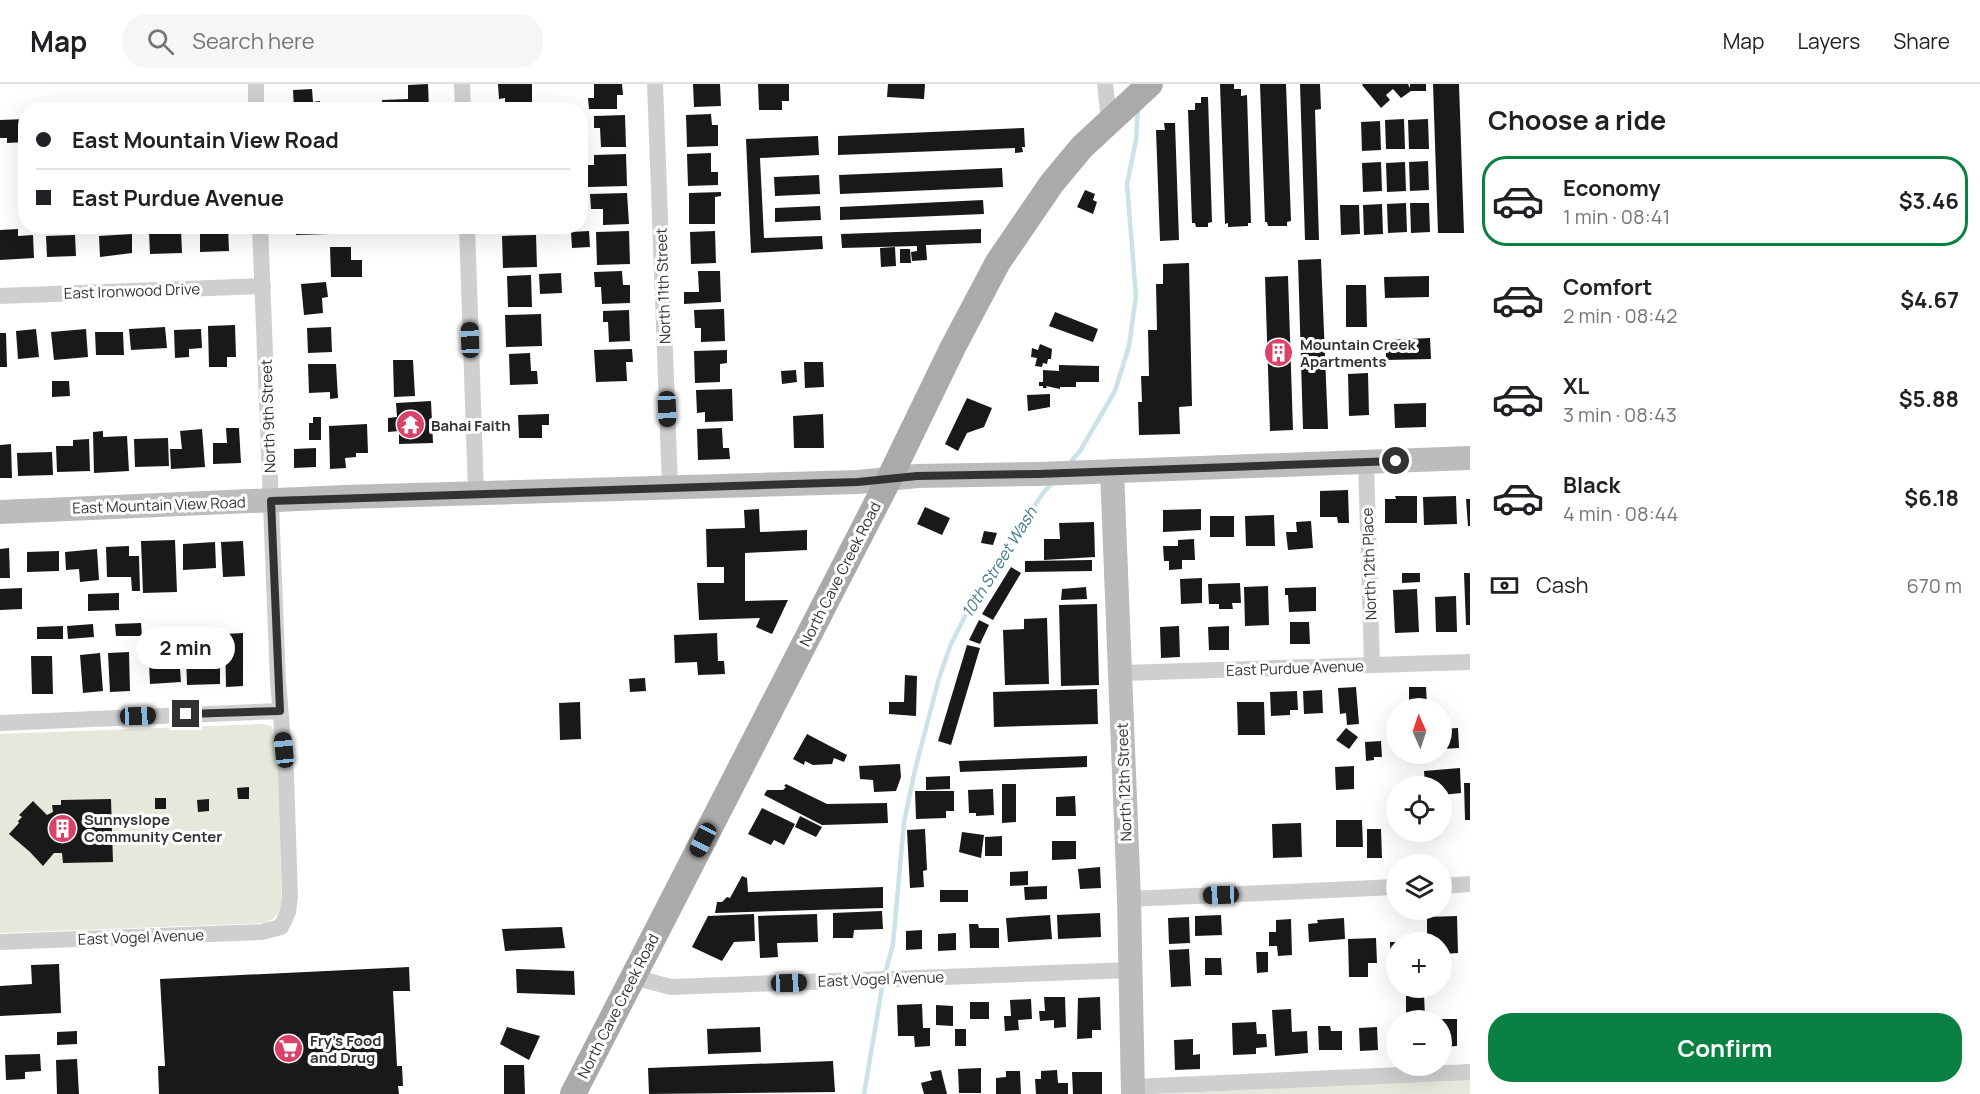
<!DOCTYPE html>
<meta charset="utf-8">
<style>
:root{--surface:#fff;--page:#f6f6f6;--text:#202124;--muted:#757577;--line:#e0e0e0;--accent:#0b8043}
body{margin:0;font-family:Manrope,sans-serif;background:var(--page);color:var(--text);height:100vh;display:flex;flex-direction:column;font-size:22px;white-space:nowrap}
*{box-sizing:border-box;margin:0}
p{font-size:20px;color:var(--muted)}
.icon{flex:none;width:33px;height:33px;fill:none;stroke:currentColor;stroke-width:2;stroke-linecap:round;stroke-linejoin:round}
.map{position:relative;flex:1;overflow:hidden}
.sheet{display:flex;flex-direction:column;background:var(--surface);width:510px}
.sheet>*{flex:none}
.hud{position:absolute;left:18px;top:18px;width:570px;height:132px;border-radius:24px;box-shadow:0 6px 24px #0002;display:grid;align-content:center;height:132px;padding:0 18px;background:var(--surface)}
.needle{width:39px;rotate:357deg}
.controls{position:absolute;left:1386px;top:614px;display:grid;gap:12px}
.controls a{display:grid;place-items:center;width:66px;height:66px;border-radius:50%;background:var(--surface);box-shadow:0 6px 24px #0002;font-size:30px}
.end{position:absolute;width:27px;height:27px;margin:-14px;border:8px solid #323232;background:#fff;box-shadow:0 0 0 3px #fff}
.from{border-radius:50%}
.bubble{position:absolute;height:42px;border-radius:21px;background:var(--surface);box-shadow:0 6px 24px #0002;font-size:20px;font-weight:700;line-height:42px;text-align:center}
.car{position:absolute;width:18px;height:36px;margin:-18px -9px;border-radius:8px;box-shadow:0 0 4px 2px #0007;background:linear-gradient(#222 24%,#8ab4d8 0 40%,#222 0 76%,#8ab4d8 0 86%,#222 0)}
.hud b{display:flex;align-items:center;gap:21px;height:57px;font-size:22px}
.hud b+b{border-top:2px solid var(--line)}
.hud i{width:15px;height:15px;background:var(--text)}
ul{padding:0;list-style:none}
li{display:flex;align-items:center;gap:18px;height:90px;margin:0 12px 9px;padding:0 6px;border:3px solid transparent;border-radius:24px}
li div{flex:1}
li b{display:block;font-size:22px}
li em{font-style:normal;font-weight:700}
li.selected{border-color:var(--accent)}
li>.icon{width:54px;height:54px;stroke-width:1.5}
h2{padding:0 18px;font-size:27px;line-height:72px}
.pay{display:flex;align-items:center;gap:15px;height:66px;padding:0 18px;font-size:22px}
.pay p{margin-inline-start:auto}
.button{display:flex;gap:12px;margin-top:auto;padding:12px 18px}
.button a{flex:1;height:69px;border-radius:24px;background:var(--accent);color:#fff;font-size:24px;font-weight:700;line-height:69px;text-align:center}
header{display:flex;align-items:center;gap:36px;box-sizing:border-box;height:84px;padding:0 30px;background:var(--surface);border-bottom:2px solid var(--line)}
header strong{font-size:28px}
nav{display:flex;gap:33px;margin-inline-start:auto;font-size:21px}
.search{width:420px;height:54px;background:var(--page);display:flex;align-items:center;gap:15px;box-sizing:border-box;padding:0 21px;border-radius:24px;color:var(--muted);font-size:22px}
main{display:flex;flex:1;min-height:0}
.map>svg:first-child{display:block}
.green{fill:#e4e9dc}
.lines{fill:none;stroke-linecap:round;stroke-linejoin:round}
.stream{stroke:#cae2e8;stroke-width:4.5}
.building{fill:#191919}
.street{stroke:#cfcfcf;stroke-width:16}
.secondary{stroke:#bcbcbc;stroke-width:24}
.primary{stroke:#aaa;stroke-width:26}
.route{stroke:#323232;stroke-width:8}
.labels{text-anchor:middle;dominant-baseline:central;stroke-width:6;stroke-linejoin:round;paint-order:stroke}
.street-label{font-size:15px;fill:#323232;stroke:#fff}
.poi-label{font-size:15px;font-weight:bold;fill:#323232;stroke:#fff;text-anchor:start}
.water-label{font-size:16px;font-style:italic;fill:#417b8a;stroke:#fff}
</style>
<header>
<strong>Map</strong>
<div class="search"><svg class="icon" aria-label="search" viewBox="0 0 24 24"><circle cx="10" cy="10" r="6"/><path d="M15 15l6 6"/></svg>Search here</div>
<nav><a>Map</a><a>Layers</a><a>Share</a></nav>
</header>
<main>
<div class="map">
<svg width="1470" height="1010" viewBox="0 0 1470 1010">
<rect width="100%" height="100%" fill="#fff"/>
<path class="green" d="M263 640 271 642 277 648 282 824 275 833 266 839 0 849V650Z
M1470 995V1010H1160Z"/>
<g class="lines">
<path class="stream" d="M1068 381 1080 367 1115 307 1129 262 1136 212 1127 100 1136 56 1138 24
M885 890 893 860 904 738 915 686 939 594 951 560 973 516 1043 409 1052 399
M864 1010 883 898"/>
</g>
<path class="building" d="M428 0 429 26H383L382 16 408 15V1Z
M498 0H532V26H505V14L499 15Z
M594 0H622L623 11H617V25H589L588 14H594Z
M693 0H720L721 22 694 23Z
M758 0H789V17H782V26H759Z
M888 0H925L924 15 887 13Z
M1220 0H1234V5H1241V12L1247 11 1251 139H1248V142L1228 143V139L1225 140Z
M1260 0H1286L1291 137 1287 138V142H1268L1267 138H1265Z
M1300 0H1320L1321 25 1315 26 1319 156H1305Z
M1363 0H1408L1410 4V0H1426V7H1411L1401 14 1393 5 1386 11 1390 16 1381 24 1362 1Z
M1433 0H1459L1464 149H1438Z
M312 5 313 18 320 17V26H294L293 6Z
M1201 13H1208L1212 138 1208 139V143H1196L1195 139H1192L1188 26H1195V19H1201Z
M711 30 712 41H718V62L687 63 686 31Z
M625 31 626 63H601L600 44H594V32Z
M26 35V58L7 59V54H0V36Z
M1404 35 1405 65H1386L1385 36Z
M1428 35 1429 65H1409L1408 36Z
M1380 37 1381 66 1362 67 1361 38Z
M1164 39H1175L1179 156 1160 157 1156 46H1165Z
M1024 44 1025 63H1022L1023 68 1015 69V64L838 71V52Z
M818 52 819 71 760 74 764 154 822 152 823 165 751 169 746 55Z
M711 69V88H718V101L688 102 687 70Z
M626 70 627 102 588 103 587 81H594V71Z
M1428 77 1429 106 1410 107 1409 78Z
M1381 78 1382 107 1363 108 1362 79Z
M1405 78 1406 107 1387 108 1386 79Z
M1002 84 1003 103 840 110 839 91Z
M819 91 820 110 775 112 774 93Z
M1085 106 1095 110 1093 116 1097 118 1093 130 1077 123Z
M721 108V112L715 113V140H689V109Z
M627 109 629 140 603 141V125H591L590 110Z
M983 116 984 130 840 136V123Z
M1406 119 1407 148 1388 149 1387 120Z
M1410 119H1429L1430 148 1411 149Z
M1382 120 1383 150 1364 151 1363 121Z
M1340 121H1359L1360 150 1341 151Z
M820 122 821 136 775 138V124Z
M209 142H228L229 167 200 168V147H209Z
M296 142H330V150L296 151Z
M409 142H433V146L409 147Z
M503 142H537V144L503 145Z
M18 145V152L33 151 34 174 0 176V146Z
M981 145V159L926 161 927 176 912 177 911 168 917 167V162L842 164 841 150Z
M181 146 182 169 150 170 149 147Z
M589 147 590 163 572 164 571 148Z
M629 147 630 180 597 181 596 148Z
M715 147 716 179 691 180 690 148Z
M132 150V169L100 173 99 152Z
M75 151 76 172 47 173 46 152Z
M536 151 537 183 503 184 502 152Z
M330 163H351V176H362V193H331Z
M895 163 896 182 881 183 880 164Z
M900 165H910L911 179H900Z
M1321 175 1328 345H1303L1298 176Z
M1189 179 1192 322 1179 323 1180 350 1139 351 1138 318H1142L1141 292H1149L1148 246H1157L1156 200H1163V180Z
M622 187 623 201H630V219L602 220 601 203H595L594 188Z
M698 187H720L721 218 684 220V208H699Z
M561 189 562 209 540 210 539 190Z
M531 191 532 223H508L507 192Z
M1288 192 1293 346 1270 347 1265 193Z
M1429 192V213L1385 214 1384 193Z
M326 198 328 213 322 214 323 229 304 231 301 200Z
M1346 201H1366L1367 243H1346Z
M724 225 725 257 701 258V244H695L694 226Z
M629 226 630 257 609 258 608 238H603V227Z
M1055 228 1098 245 1093 258 1049 242Z
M541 230 542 262 506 263 505 231Z
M235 241 236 273H227V283H209L208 242Z
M165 243 167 264 131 266 129 245Z
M331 243 332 268 308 269 307 244Z
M36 245 39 273 18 275 16 247Z
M86 245 88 273 54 276 51 248Z
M201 245 202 264 189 265V273L175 274 174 246Z
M95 248H123L124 271H96Z
M0 249H6L7 283H0Z
M1430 254 1431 275 1386 276V256Z
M1040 260 1052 265 1051 275H1048L1047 280 1043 279 1042 283 1035 282 1037 274 1031 273 1032 264 1038 266Z
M632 265 633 278H626L627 297 596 298 594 266Z
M727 266V279L720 280V298L695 299 694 267Z
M530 269 531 287H537L538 300 510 301 509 270Z
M393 276H413L415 312 394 313Z
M804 278H823L824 303 805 304Z
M308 280H336L338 314 330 315V308L309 309Z
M1059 281 1099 282V298H1076V303H1060V305L1046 302 1047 304H1043V302H1039V298H1043V286L1059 287Z
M796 286 797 298 782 300 781 287Z
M1368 289 1369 331 1349 332 1348 290Z
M52 297H69L70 312 52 313Z
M732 305 733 337 705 338V328L697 329 696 306Z
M1050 310V323L1028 327 1027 311Z
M967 314 992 324 984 343 967 349 958 367 945 360Z
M431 317 433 359 399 360V347L388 348V334L397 333 396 319Z
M1426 319V343L1395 344 1394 320Z
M549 330V341H542V354H519L518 331Z
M823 330 824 364H794L793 332Z
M313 333H321V356H309V339H313Z
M367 340 368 369H356V373L345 374 346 384 330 385 329 342Z
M226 344H239L241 379 213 380V359H227Z
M722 344 723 364H729L730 375 698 376 697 345Z
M202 345 205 383 171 385 170 365H182L180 347Z
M103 347V353L127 352 129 387 94 389 93 348Z
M168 354 169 382 135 383 134 355Z
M89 355 90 387 57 388 56 362H73V356Z
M11 360 12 394H0V361Z
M316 364V383L294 384V365Z
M52 368 53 391 18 392 17 369Z
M1348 406 1349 439H1338L1337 433H1320V407Z
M1395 412H1417V439H1385V415H1396Z
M1456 412 1457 440 1424 441 1423 413Z
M1466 415H1470V442H1468Z
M925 423 950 434 942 451 917 440Z
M759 425 760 448 807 446V466L745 469V517L788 516 772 550 756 543 760 534 699 536 697 499H724V483H707L706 445 745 444 744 426Z
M1201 425V446L1163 448V426Z
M1274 431 1275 462H1246L1245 432Z
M1210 432H1234V453H1210Z
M1311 437 1313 464 1288 466 1286 448H1297L1296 438Z
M1094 438 1095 473 1044 476V455H1060L1059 439Z
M984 447 997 449 993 461 981 459Z
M1194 455 1195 476H1182V485L1169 486V477H1164L1163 462H1178V456Z
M175 456 177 508 143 509 141 457Z
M243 457 245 492 223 493 221 458Z
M215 458 216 484 183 486V460Z
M129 462V472H139L140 507H132L131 493H107L106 463Z
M9 464 10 494H0V465Z
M97 465 99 496 80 498 79 485 66 486 65 468Z
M59 467V487L27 488V468Z
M1092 476V487L1025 488V477Z
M1011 483 1021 489 993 536 982 530Z
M1402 489H1420V498L1402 499Z
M1464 489H1470V541H1466Z
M1202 494V519L1181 520 1180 495Z
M1240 499 1241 519H1232L1233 525H1219V520H1209L1208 500Z
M1268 502 1269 541 1245 542 1244 503Z
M1086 503 1087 515 1061 516 1062 505Z
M1316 503V527L1289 528 1288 511H1285V504Z
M22 504V525L0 526V505Z
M1417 505 1419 548 1395 549 1393 506Z
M119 509V526L88 527V510Z
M1456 512 1457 548H1436L1435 513Z
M1097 520 1099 601 1061 602 1059 521Z
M1047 534 1049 600 1005 601 1003 546 1024 545V535Z
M979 536 989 541 980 560 969 556Z
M1290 538H1309L1310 560H1290Z
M141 539 142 552H116L115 540Z
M93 540 94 553 68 555 67 542Z
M63 542V555H37V543Z
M1179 542 1180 573 1161 574 1160 543Z
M1229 542V566H1209L1208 543Z
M243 549V602L226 603 225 550Z
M717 549 718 577H724L725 590 698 591 697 578 675 579 674 551Z
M967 561 980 564 951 661 938 657Z
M129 568 130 607 110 608 108 569Z
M100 569 103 607 83 609 80 571Z
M213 570V579H220V600L187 601 186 571Z
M179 571 181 598 150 600 149 579 161 578V573Z
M31 572H52L53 610H32Z
M905 591 917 592 916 632 889 630V618H904Z
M645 594 646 607 630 608 629 595Z
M1356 603 1359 640 1347 641 1346 629 1340 630 1338 604Z
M1409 603H1426L1427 620H1419V624H1409Z
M1097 605 1098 640 994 643 993 608Z
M1322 606 1323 629 1304 630 1303 607Z
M1297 607 1298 626H1290V631L1271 632 1270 608Z
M580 618 581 655 560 656 559 619Z
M1237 618H1264L1265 651H1238Z
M1346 644 1358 653 1349 665 1336 656Z
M1458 644 1459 664 1442 665V645Z
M807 650 847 671 844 678 834 674 832 680 813 681 805 677 804 681 793 675Z
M1381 657 1382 673H1374V676L1366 677 1365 658Z
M1087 672V683L960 688 959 677Z
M900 680 901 693 896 707 874 708 873 696 860 695 859 682Z
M1354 682V705L1336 706 1335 683Z
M1460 684 1461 709 1442 711V702H1425L1424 687Z
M950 692V705L926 706V693Z
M1464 699H1470V736H1465Z
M786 700 827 720 887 719 888 739 822 741 764 711 767 706H783L786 703 784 702Z
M1002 700H1016V738L1002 739Z
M249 703V715H238L237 704Z
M993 705 994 731 976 732V729H969L968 706Z
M915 707H954V727H946V734L916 735Z
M1075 712 1076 732H1056V713Z
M155 714H166V725H155Z
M111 715 113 778 63 779 62 769H54L43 782 30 768 9 750 19 739 18 737 22 733 19 731 33 717 47 731 53 728 52 721H61V716Z
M209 715V727L198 728 197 716Z
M762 724 795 740 784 761 774 756 771 761 748 750Z
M800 732 822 743 816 753 795 743Z
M1336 736H1362L1363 763H1336Z
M1301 739 1302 773 1273 774 1272 740Z
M925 745 927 786 923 787 924 803 910 804 907 746Z
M1367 745H1381L1382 774H1367Z
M962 748 984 751 981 774 959 768Z
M1002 752V772H985V753Z
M1052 757H1076V775L1052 776Z
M1100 783 1101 804 1080 805 1078 785Z
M1028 787V801L1010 802V788Z
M742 792 747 794 748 808 883 803V824L715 829 717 818H722L727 813 730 814Z
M1047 802V815L1025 816 1024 803Z
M940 806H968V818H940Z
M882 827 883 845 854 846 853 854H833V829Z
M1100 829 1101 853 1058 855 1057 831Z
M754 830 755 857 734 858 722 877 692 863 708 832Z
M817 830 818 858 777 859 778 873 760 874 758 832Z
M1050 831 1052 855 1008 858 1006 834Z
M1221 831 1222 851 1195 852V832Z
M1457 832 1458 869 1442 870V858H1427V833Z
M1189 833 1190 859 1169 860 1168 834Z
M1344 834 1345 855 1309 858 1308 840 1318 839 1317 836Z
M1291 835 1292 871 1278 872 1277 862H1269V848H1276V836Z
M969 840H978L979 844H999V864H970Z
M562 843 565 864 505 867 502 845Z
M922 846V865L906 866V847Z
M956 849V866L938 867V850Z
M1376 854 1377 879H1368V893H1349L1348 855Z
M1390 858H1396V891H1391Z
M1189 865 1191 902 1171 903 1169 866Z
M1256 868H1268V888L1257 889Z
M1205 874H1221L1222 891H1205Z
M59 880 61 929 0 932V902L32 900 31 881Z
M409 883 410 907H393L397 982H402L403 1002H398L399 1010H159L158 982H165L160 895Z
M516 885 574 887 575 911 517 909Z
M1424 911 1425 932 1406 933V912Z
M1044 913H1065L1066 943 1054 944V936L1040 937 1039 927H1045Z
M1100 913 1101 946H1092V954L1077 955 1078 914Z
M1031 915 1032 935 1018 936 1019 946 1005 947 1004 932H1011L1010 916Z
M970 918H989V935H970Z
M922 920 923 944H930V962L915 963 914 952H898L897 921Z
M936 921 953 922V942L936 941Z
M1291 925 1292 948 1307 947 1308 969 1275 972 1272 926Z
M1442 935H1457V962L1442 963Z
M1256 938 1257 950H1266L1267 963 1256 964V970L1233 971 1232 939Z
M1318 942H1330L1331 947H1342V966H1319Z
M507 943 540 952 529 976 500 960Z
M760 943 761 968 708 970 707 945Z
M1377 943 1378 966 1360 967 1359 944Z
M955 945H966V962H955Z
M77 947V960L57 961V948Z
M1193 955V971L1200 970V985L1175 986 1174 956Z
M40 970 41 987 25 988V995L6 996 5 971Z
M77 975 79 1010H57L56 976Z
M833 977 835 1008 649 1010 648 984Z
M504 981H524L525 1010H504Z
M981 984V1009H959L958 985Z
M941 986 947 1010H924L921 999 932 996 930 988Z
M1057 986 1058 999H1068V1010H1036L1035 995H1041V987Z
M1006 987H1020L1021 1010H996V994L1006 993Z
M1072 988H1102V1010H1073Z"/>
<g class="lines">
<path class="street" d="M256 0V26
M462 0 463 26
M655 0 670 403
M1105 0 1109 36
M467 142 476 409
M0 212 263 202
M1366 378 1372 581
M1121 589 1470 578
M0 639 280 627
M1442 802 1470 800
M1129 815 1396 803
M0 858 262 848 281 843 288 828 290 812 286 691 278 598 260 142
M633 893 671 903 1130 886
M1132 1003 1470 988"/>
<path class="secondary" d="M1112 387 1129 815 1133 1010
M0 428 344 413 858 398 917 392 1038 390 1470 374"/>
<path class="primary" d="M573 1010 889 395 953 263 998 178 1052 99 1082 63 1150 0"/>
</g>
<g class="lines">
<path class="route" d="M186 630 280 627 271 417 858 398 917 392 1038 390 1396 377"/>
</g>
<defs>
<symbol id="building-disc" viewBox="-11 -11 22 22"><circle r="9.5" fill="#db426a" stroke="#fff"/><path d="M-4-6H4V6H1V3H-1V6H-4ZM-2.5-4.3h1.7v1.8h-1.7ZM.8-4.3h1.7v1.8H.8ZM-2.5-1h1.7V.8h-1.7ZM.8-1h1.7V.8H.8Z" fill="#fff"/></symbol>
<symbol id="temple-disc" viewBox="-11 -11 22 22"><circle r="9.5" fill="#db426a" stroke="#fff"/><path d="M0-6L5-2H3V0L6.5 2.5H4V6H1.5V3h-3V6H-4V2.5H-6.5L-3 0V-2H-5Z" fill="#fff"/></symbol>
<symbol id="supermarket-disc" viewBox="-11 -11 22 22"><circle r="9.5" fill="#db426a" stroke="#fff"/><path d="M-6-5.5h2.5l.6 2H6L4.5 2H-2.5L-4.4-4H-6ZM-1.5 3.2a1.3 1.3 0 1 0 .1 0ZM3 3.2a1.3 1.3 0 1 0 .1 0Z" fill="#fff"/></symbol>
</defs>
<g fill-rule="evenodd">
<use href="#building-disc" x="1262" y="252" width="33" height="33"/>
<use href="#temple-disc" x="394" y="324" width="33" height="33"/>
<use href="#building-disc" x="46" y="728" width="33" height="33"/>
<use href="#supermarket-disc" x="272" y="948" width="33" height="33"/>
</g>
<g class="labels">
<g class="street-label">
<text transform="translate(663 202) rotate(-92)">North 11th Street</text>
<text transform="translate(132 207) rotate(-2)">East Ironwood Drive</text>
<text transform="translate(268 332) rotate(-92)">North 9th Street</text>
<text transform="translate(159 421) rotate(-2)">East Mountain View Road</text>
<text transform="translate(1369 480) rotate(-92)">North 12th Place</text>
<text transform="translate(840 490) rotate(-63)">North Cave Creek Road</text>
<text transform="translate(1295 584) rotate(-2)">East Purdue Avenue</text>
<text transform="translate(1124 698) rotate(-92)">North 12th Street</text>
<text transform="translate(141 853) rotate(-2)">East Vogel Avenue</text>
<text transform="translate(881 895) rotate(-2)">East Vogel Avenue</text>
<text transform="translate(618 922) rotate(-63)">North Cave Creek Road</text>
</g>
<g class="poi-label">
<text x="1300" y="260">Mountain Creek<tspan x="1300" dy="17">Apartments</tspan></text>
<text x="431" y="341">Bahai Faith</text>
<text x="84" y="735">Sunnyslope<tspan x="84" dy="17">Community Center</tspan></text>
<text x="310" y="956">Fry's Food<tspan x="310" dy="17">and Drug</tspan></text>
</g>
<g class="water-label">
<text transform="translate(999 478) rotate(-58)">10th Street Wash</text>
</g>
</g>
</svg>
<div class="controls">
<a><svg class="needle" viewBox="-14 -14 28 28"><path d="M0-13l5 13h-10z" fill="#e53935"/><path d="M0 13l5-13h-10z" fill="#757577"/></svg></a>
<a><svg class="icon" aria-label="locate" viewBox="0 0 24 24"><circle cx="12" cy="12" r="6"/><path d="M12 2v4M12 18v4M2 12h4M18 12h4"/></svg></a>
<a><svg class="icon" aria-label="layers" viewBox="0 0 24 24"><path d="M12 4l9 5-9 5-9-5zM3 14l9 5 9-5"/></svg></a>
<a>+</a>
<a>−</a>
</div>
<i class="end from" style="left:1396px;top:377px"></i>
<i class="end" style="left:186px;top:630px"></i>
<div class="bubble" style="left:136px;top:543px;width:99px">2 min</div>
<i class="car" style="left:470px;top:256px;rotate:358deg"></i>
<i class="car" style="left:667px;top:325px;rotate:178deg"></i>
<i class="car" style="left:138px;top:632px;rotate:88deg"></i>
<i class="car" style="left:284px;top:666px;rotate:354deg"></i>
<i class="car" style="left:703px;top:756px;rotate:207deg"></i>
<i class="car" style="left:1221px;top:811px;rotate:268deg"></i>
<i class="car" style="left:789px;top:899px;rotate:88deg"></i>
<div class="hud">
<b><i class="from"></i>East Mountain View Road</b>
<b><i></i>East Purdue Avenue</b>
</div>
</div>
<section class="sheet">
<h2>Choose a ride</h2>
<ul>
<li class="selected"><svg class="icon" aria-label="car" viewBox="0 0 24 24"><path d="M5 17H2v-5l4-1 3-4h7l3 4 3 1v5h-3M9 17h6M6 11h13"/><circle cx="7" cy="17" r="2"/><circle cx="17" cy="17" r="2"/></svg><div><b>Economy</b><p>1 min · 08:41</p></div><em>$3.46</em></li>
<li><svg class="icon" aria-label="car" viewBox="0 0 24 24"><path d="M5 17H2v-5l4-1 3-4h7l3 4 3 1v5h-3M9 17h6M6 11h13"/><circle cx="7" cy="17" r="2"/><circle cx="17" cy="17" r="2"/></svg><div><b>Comfort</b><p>2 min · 08:42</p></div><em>$4.67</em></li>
<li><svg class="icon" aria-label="car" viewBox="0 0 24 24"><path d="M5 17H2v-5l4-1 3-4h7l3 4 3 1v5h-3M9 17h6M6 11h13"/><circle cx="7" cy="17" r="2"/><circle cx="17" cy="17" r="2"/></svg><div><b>XL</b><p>3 min · 08:43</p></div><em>$5.88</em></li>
<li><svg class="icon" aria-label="car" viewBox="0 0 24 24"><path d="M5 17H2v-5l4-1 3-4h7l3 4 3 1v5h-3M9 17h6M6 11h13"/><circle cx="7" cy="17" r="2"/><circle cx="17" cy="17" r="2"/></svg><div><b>Black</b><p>4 min · 08:44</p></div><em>$6.18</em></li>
</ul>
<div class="pay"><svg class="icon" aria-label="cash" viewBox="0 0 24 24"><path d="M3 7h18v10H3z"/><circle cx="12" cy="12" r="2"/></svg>Cash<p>670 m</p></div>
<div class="button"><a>Confirm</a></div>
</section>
</main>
